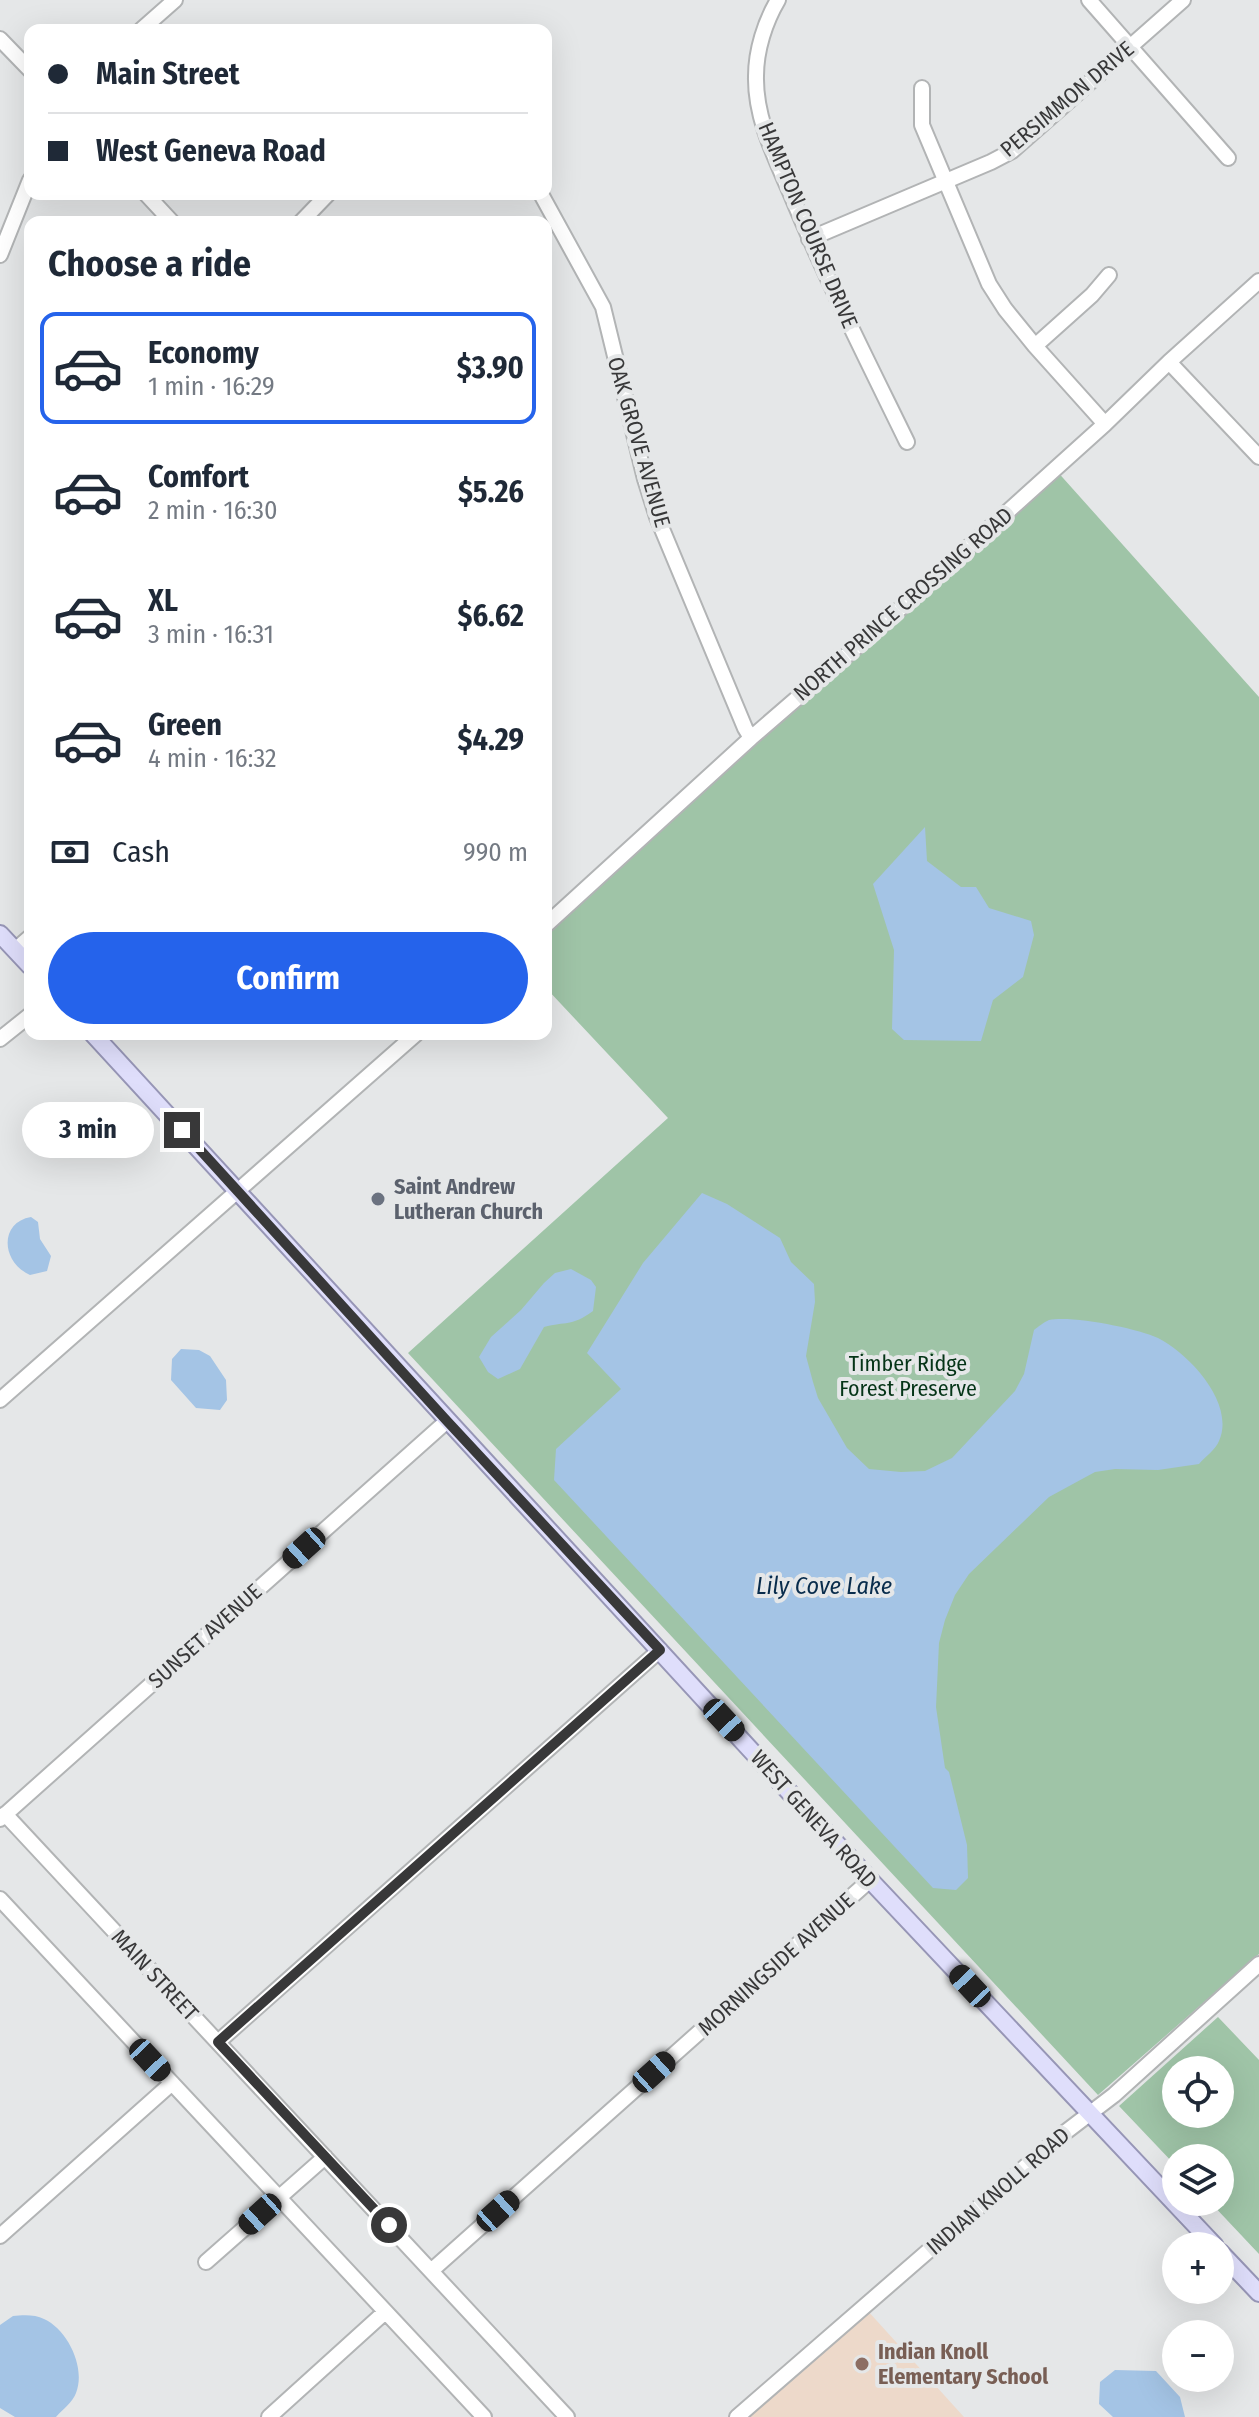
<!DOCTYPE html>
<meta charset="utf-8">
<style>
:root{--surface:#fff;--page:#f2f2f3;--text:#1f2937;--muted:#747a83;--line:#e0e1e3;--accent:#2563eb}
body{margin:0;font-family:"Fira Sans Condensed",sans-serif;background:var(--page);color:var(--text);height:100vh;display:flex;flex-direction:column;font-size:30px;white-space:nowrap}
*{box-sizing:border-box;margin:0}
p{font-size:26px;color:var(--muted)}
.icon{flex:none;width:44px;height:44px;fill:none;stroke:currentColor;stroke-width:2;stroke-linecap:round;stroke-linejoin:round}
.map{position:relative;flex:1;overflow:hidden}
.details{position:absolute;left:24px;top:216px;width:528px;height:824px;display:flex;flex-direction:column;background:var(--surface);border-radius:16px;box-shadow:0 8px 32px #0002}
.details>*{flex:none}
.hud{position:absolute;left:24px;top:24px;width:528px;height:176px;border-radius:16px;box-shadow:0 8px 32px #0002;display:grid;align-content:center;height:176px;padding:0 24px;background:var(--surface)}
.buttons{position:absolute;left:1162px;top:2056px;display:grid;gap:16px}
.buttons a{display:grid;place-items:center;width:72px;height:72px;border-radius:50%;background:var(--surface);box-shadow:0 8px 32px #0002;font-size:40px}
.end{position:absolute;width:36px;height:36px;margin:-18px;border:10px solid #383839;background:#fff;box-shadow:0 0 0 4px #fff}
.from{border-radius:50%}
.bubble{position:absolute;height:56px;border-radius:28px;background:var(--surface);box-shadow:0 8px 32px #0002;font-size:26px;font-weight:700;line-height:56px;text-align:center}
.car{position:absolute;width:24px;height:48px;margin:-24px -12px;border-radius:10px;box-shadow:0 0 6px 2px #0007;background:linear-gradient(#222 24%,#8ab4d8 0 40%,#222 0 76%,#8ab4d8 0 86%,#222 0)}
.hud b{display:flex;align-items:center;gap:28px;height:76px;font-size:30px}
.hud b+b{border-top:2px solid var(--line)}
.hud i{width:20px;height:20px;background:var(--text)}
ul{padding:0;list-style:none}
li{display:flex;align-items:center;gap:24px;height:112px;margin:0 16px 12px;padding:0 8px;border:4px solid transparent;border-radius:16px}
li div{flex:1}
li b{display:block;font-size:30px}
li em{font-style:normal;font-weight:700}
li.on{border-color:var(--accent)}
li>.icon{width:72px;height:72px;stroke-width:1.5}
h2{padding:0 24px;font-size:36px;line-height:96px}
.pay{display:flex;align-items:center;gap:20px;height:88px;padding:0 24px;font-size:30px}
.pay p{margin-inline-start:auto}
.button{display:flex;gap:16px;margin-top:auto;padding:16px 24px}
.button a{flex:1;height:92px;border-radius:48px;background:var(--accent);color:#fff;font-size:32px;font-weight:700;line-height:92px;text-align:center}
.map>svg:first-child{display:block}
.education{fill:#edd9ca}
.green{fill:#9fc4a7;fill-rule:evenodd}
.water{fill:#a4c4e5}
.lines{fill:none;stroke-linecap:round;stroke-linejoin:round}
.minor-casing{stroke:#b2b4b5;stroke-width:18}
.major-casing{stroke:#9796b6;stroke-width:20}
.minor{stroke:#fff;stroke-width:14}
.major{stroke:#dfdefb;stroke-width:16}
.route{stroke:#383839;stroke-width:10}
.worship-dot{fill:#6b7280;stroke:#e5e7e8;stroke-width:3}
.education-dot{fill:#8d6e63;stroke:#e5e7e8;stroke-width:3}
.labels{text-anchor:middle;dominant-baseline:central;stroke-width:8;stroke-linejoin:round;paint-order:stroke}
.street-label{font-size:22px;fill:#383839;stroke:#e5e7e8}
.worship-label{font-size:22px;font-weight:bold;fill:#5b616d;stroke:#e5e7e8;text-anchor:start}
.park-label{font-size:22px;fill:#053417;stroke:#e5e7e8}
.education-label{font-size:22px;font-weight:bold;fill:#785e54;stroke:#e5e7e8;text-anchor:start}
.water-label{font-size:24px;font-style:italic;fill:#082c4c;stroke:#e5e7e8}
</style>
<div class="map">
<svg width="1259" height="2417" viewBox="0 0 1259 2417">
<rect width="100%" height="100%" fill="#e5e7e8"/>
<path class="education" d="M867 2310 964 2417H750Z"/>
<path class="green" d="M1055 469 1259 697V1954L1098 2095 408 1353 668 1118 546 988V925Z
M1218 2017 1259 2060V2254L1210 2202H1220V2158H1176V2166L1119 2106ZM1176 2070H1220V2114H1176Z"/>
<path class="water" d="M925 827 927 861 961 887H976L989 908 1031 921 1034 935 1023 977 993 1000 981 1041 904 1040 892 1029 894 950 873 884Z
M702 1193 727 1204 780 1238 791 1262 814 1284 815 1302 806 1356 813 1382 818 1398 847 1448 869 1469 901 1472 925 1471 952 1458 1015 1391 1024 1374 1034 1330C1038 1327 1044 1322 1049 1320 1071 1315 1137 1328 1158 1338 1188 1353 1236 1403 1219 1441 1216 1449 1205 1457 1199 1464L1158 1470 1115 1469 1095 1472 1049 1497 969 1574 955 1595 945 1620 939 1643 936 1707 945 1768 949 1772 967 1845 968 1878 956 1890 933 1888 554 1480 556 1449 621 1389 587 1353 643 1263Z
M31 1217 38 1222 40 1239 51 1256 47 1271 30 1275C0 1261 0 1222 31 1217Z
M571 1269 591 1280 596 1287 593 1311C571 1327 566 1321 544 1327L520 1369 498 1379 488 1372 479 1357 491 1337 521 1310 544 1283 555 1273Z
M181 1349 199 1350 210 1356 226 1380 227 1400 220 1410 196 1408 171 1380 172 1359Z
M13 2316C22 2315 35 2314 44 2319 68 2330 86 2368 76 2393 73 2402 62 2410 56 2417H15L0 2408V2325Z
M1115 2370 1156 2371 1180 2397 1185 2417H1113L1099 2404 1100 2382Z"/>
<g class="lines">
<defs>
<path id="minor" d="M778 0C765 22 756 50 756 76 755 117 774 155 790 192 825 277 867 360 907 442
M1089 0 1228 158
M141 30 175 0
M0 39 30 70
M922 88V125L989 284 1005 309 1035 346 1105 424
M146 194 172 222
M541 194 603 307 645 479 657 517 745 728 751 738
M301 222 328 194
M809 239 991 162 1012 151 1183 0
M0 255 30 180
M1035 346 1092 295 1109 275
M1169 362 1259 457
M546 925 751 738 883 624 1105 424 1169 362 1259 281
M15 950 30 937
M0 1039 30 1015
M0 1400 416 1034
M5 1814 567 2417
M0 1819 447 1421
M0 1899 484 2417
M218 2042 660 1650
M0 2236 172 2083
M206 2262 325 2157
M431 2271 870 1880
M269 2417 385 2312
M737 2417 1063 2134 1114 2095 1259 1964"/>
<path id="major" d="M0 934 30 966
M93 1034 870 1880 1215 2246
M1220 2252 1259 2293"/>
</defs>
<use href="#minor" class="minor-casing"/>
<use href="#major" class="major-casing"/>
<use href="#minor" class="minor"/>
<use href="#major" class="major"/>
</g>
<g class="lines">
<path class="route" d="M182 1130 447 1421 660 1650 218 2042 389 2225"/>
</g>
<circle class="worship-dot" cx="378" cy="1199" r="8"/>
<circle class="education-dot" cx="862" cy="2364" r="8"/>
<g class="labels">
<g class="street-label">
<text transform="translate(1067 99) rotate(-40)">PERSIMMON DRIVE</text>
<text transform="translate(808 225) rotate(67)">HAMPTON COURSE DRIVE</text>
<text transform="translate(639 442) rotate(74)">OAK GROVE AVENUE</text>
<text transform="translate(903 604) rotate(-41)">NORTH PRINCE CROSSING ROAD</text>
<text transform="translate(205 1636) rotate(-42)">SUNSET AVENUE</text>
<text transform="translate(814 1819) rotate(48)">WEST GENEVA ROAD</text>
<text transform="translate(776 1964) rotate(-42)">MORNINGSIDE AVENUE</text>
<text transform="translate(155 1975) rotate(47)">MAIN STREET</text>
<text transform="translate(998 2191) rotate(-41)">INDIAN KNOLL ROAD</text>
</g>
<g class="worship-label">
<text x="394" y="1186">Saint Andrew<tspan x="394" dy="25">Lutheran Church</tspan></text>
</g>
<g class="park-label">
<text x="908" y="1363">Timber Ridge<tspan x="908" dy="25">Forest Preserve</tspan></text>
</g>
<g class="education-label">
<text x="878" y="2351">Indian Knoll<tspan x="878" dy="25">Elementary School</tspan></text>
</g>
<g class="water-label">
<text x="824" y="1586">Lily Cove Lake</text>
</g>
</g>
</svg>
<div class="buttons">
<a><svg class="icon" aria-label="locate" viewBox="0 0 24 24"><circle cx="12" cy="12" r="6"/><path d="M12 2v4M12 18v4M2 12h4M18 12h4"/></svg></a>
<a><svg class="icon" aria-label="layers" viewBox="0 0 24 24"><path d="M12 4l9 5-9 5-9-5zM3 14l9 5 9-5"/></svg></a>
<a>+</a>
<a>−</a>
</div>
<i class="end from" style="left:389px;top:2225px"></i>
<i class="end" style="left:182px;top:1130px"></i>
<div class="bubble" style="left:22px;top:1102px;width:132px">3 min</div>
<i class="car" style="left:304px;top:1548px;rotate:228deg"></i>
<i class="car" style="left:724px;top:1720px;rotate:137deg"></i>
<i class="car" style="left:970px;top:1986px;rotate:317deg"></i>
<i class="car" style="left:150px;top:2060px;rotate:137deg"></i>
<i class="car" style="left:654px;top:2072px;rotate:48deg"></i>
<i class="car" style="left:498px;top:2211px;rotate:48deg"></i>
<i class="car" style="left:260px;top:2214px;rotate:228deg"></i>
<div class="hud">
<b><i class="from"></i>Main Street</b>
<b><i></i>West Geneva Road</b>
</div>
<section class="details">
<h2>Choose a ride</h2>
<ul>
<li class="on"><svg class="icon" aria-label="car" viewBox="0 0 24 24"><path d="M5 17H2v-5l4-1 3-4h7l3 4 3 1v5h-3M9 17h6M6 11h13"/><circle cx="7" cy="17" r="2"/><circle cx="17" cy="17" r="2"/></svg><div><b>Economy</b><p>1 min · 16:29</p></div><em>$3.90</em></li>
<li><svg class="icon" aria-label="car" viewBox="0 0 24 24"><path d="M5 17H2v-5l4-1 3-4h7l3 4 3 1v5h-3M9 17h6M6 11h13"/><circle cx="7" cy="17" r="2"/><circle cx="17" cy="17" r="2"/></svg><div><b>Comfort</b><p>2 min · 16:30</p></div><em>$5.26</em></li>
<li><svg class="icon" aria-label="car" viewBox="0 0 24 24"><path d="M5 17H2v-5l4-1 3-4h7l3 4 3 1v5h-3M9 17h6M6 11h13"/><circle cx="7" cy="17" r="2"/><circle cx="17" cy="17" r="2"/></svg><div><b>XL</b><p>3 min · 16:31</p></div><em>$6.62</em></li>
<li><svg class="icon" aria-label="car" viewBox="0 0 24 24"><path d="M5 17H2v-5l4-1 3-4h7l3 4 3 1v5h-3M9 17h6M6 11h13"/><circle cx="7" cy="17" r="2"/><circle cx="17" cy="17" r="2"/></svg><div><b>Green</b><p>4 min · 16:32</p></div><em>$4.29</em></li>
</ul>
<div class="pay"><svg class="icon" aria-label="cash" viewBox="0 0 24 24"><path d="M3 7h18v10H3z"/><circle cx="12" cy="12" r="2"/></svg>Cash<p>990 m</p></div>
<div class="button"><a>Confirm</a></div>
</section>
</div>
